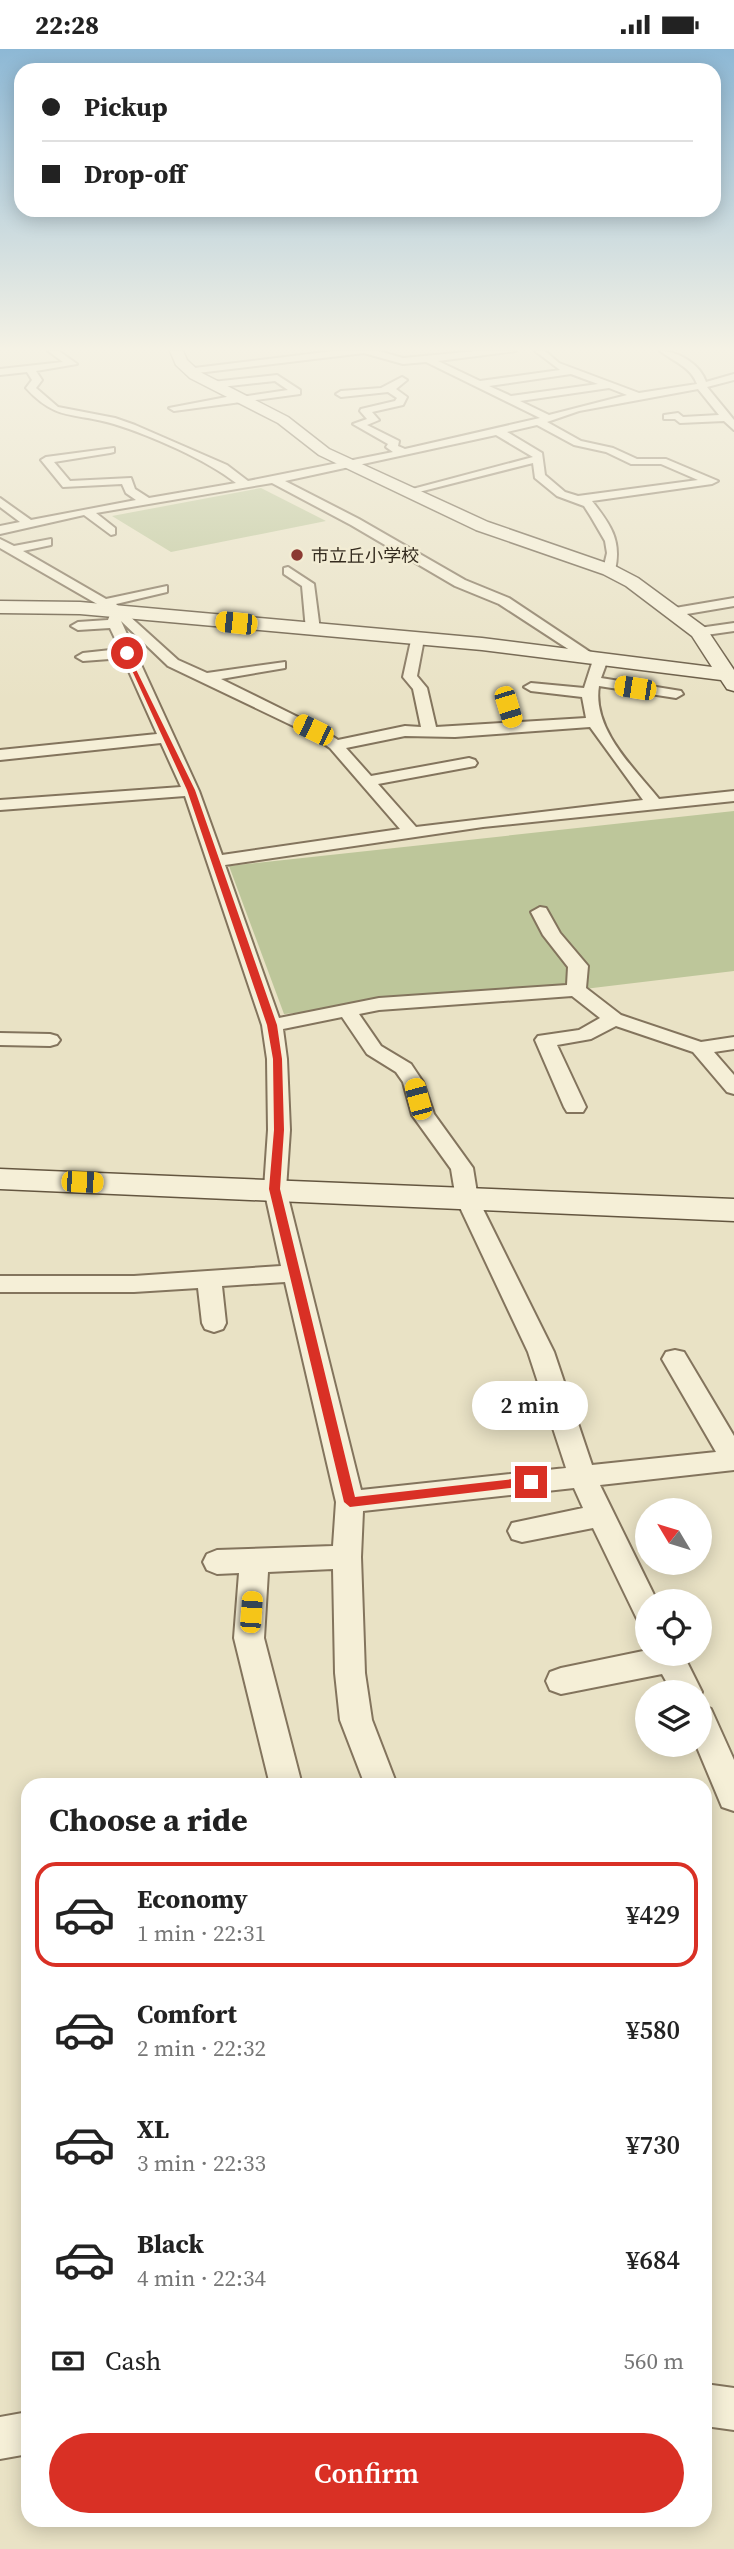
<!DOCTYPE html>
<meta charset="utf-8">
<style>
:root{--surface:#fff;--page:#f2f2f2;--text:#222;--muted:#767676;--line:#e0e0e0;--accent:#d93025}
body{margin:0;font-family:"Source Serif 4","Noto Sans JP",serif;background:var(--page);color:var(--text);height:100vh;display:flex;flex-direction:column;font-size:26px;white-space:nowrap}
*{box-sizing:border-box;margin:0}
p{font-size:23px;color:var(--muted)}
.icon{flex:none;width:38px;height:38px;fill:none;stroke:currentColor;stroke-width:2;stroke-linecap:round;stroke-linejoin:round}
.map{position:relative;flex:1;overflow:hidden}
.details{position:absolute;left:21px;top:1729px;width:691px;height:749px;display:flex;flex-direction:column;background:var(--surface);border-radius:21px;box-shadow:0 4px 18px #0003}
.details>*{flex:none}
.hud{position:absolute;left:14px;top:14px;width:707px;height:154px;border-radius:21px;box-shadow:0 4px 18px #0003;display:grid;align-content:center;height:154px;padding:0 28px;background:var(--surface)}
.needle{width:46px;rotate:308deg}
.buttons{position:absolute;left:635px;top:1449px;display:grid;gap:14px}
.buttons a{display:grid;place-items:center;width:77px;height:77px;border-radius:50%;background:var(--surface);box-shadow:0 4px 18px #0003;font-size:35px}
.end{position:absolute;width:32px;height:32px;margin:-16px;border:9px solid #d93025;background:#fff;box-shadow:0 0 0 4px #fff}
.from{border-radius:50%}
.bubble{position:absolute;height:49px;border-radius:24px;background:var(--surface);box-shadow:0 4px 18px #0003;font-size:23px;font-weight:600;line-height:49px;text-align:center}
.car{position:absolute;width:21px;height:42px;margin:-21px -10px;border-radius:9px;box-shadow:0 0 5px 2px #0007;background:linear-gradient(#f5c518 24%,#345 0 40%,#f5c518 0 76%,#345 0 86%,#f5c518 0)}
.hud b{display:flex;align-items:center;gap:24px;height:66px;font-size:26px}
.hud b+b{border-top:2px solid var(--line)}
.hud i{width:18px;height:18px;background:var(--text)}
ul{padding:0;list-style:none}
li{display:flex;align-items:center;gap:21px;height:105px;margin:0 14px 10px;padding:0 14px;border:4px solid transparent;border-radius:21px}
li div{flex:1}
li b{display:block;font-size:26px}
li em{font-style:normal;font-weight:600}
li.current{border-color:var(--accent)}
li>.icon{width:63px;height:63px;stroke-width:1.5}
h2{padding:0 28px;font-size:32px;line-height:84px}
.pay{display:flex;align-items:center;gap:18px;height:77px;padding:0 28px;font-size:26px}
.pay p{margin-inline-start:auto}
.action{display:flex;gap:14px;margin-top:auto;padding:14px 28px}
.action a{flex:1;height:80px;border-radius:42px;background:var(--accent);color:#fff;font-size:28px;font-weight:600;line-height:80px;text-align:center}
.status{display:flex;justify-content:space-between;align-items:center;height:49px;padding:0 35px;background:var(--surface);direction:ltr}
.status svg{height:19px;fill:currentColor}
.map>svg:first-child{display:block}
.green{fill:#bdc69a}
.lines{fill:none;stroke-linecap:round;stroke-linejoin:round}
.street-casing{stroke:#83745d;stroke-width:4}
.secondary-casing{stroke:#645640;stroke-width:3}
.street{fill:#f5efd7;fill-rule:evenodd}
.secondary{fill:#f5efd7;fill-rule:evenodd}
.route{fill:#d93025}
.poi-dot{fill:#8b3a33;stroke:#f2ecd4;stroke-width:2.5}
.labels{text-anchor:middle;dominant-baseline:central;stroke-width:5;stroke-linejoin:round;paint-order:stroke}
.far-poi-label{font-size:18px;fill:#342b1f;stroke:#f2ecd4;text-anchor:start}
</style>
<div class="status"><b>22:28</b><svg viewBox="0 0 49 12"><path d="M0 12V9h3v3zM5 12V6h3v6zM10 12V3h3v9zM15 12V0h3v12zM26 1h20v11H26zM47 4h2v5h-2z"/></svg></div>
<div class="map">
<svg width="734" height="2500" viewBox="0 0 734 2500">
<rect width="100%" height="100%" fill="#e9e2c5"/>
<path class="green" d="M261 439 326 472 171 503 112 467Z
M734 762V922L576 941 284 965 229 817Z"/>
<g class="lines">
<defs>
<path id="street" d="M48 302H59L77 315 36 322 42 331 36 339 58 358 115 369 135 376 227 416 248 432 393 403 386 398 388 395 353 375 367 370 360 362 361 360 395 352 397 349 388 343 341 348 336 345 341 342 381 339 402 328 407 331 396 340 407 348 403 356 372 363 379 371 367 376 399 392 398 397 405 400 540 369 426 313 403 315 364 304 189 325 186 324V320L334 302H378L403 309 477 302H516L438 312 480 332 560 321 535 302H545L559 314 639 344 697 335C691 318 673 312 660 302 678 302 700 315 706 333L734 325V331L707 338 734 371V381L724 372 680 374 675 370H664V366L678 364 683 368 719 366 698 340 579 362 547 373 581 392 613 399 637 410H666L718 432 712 435 592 452C610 475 622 491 615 521L609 525 603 521 607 504 605 492 591 468 584 457 557 447 535 429 533 414 411 445 405 442 533 408 496 386 285 432 359 470 465 531 509 549 596 607H606L608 610 601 629 681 642 683 645 676 649 599 637C592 680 634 719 659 750L734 742V752L483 778 225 816 279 969 379 949 567 936 568 918 543 886 531 863 540 858 546 859 560 884 588 917 586 939 621 966 701 993 734 988V1000L714 1003 734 1026V1045L727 1043 693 1003 616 977 591 990 557 996 586 1058 583 1063H567L564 1058 535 991 538 987 579 981 600 969 572 947 379 961 359 965 381 997 411 1015 423 1033 434 1065 473 1119 478 1150 554 1303 592 1416 716 1403 662 1310 666 1303 675 1301 684 1303 734 1387V1421L600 1436 657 1552H648V1575L638 1572 593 1479 522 1493 512 1490 508 1482 512 1474 583 1459 574 1439 363 1462 361 1508 365 1624 372 1671 397 1736H365L340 1671 335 1624 333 1520 268 1523 264 1589 302 1736H270L234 1589 239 1524 217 1525 207 1521 203 1513 207 1505 217 1501 333 1497 336 1453 285 1233 222 1237 226 1274 223 1280 214 1283 205 1280 202 1274 198 1239 134 1243H0V1227H134L281 1217 264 1140 268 1081 267 1010 262 976 185 747 0 761V751L181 738 161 694 0 711V701L157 685 123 609 83 612 76 608 83 604 120 600 110 579 78 581 71 577 78 573 108 571 111 563 0 499V490L14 497 51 490V496L23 502 106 550 167 537V543L116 555 178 611 207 624 285 613V619L221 630 318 678 338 691 405 677 421 678 413 640 403 628 412 587 417 586 424 590 417 627 427 639 436 678 586 669 582 648 531 642 524 638 531 634 584 639 593 611H585L499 555 455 537 351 476 272 434 96 464 115 479V485L111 486 84 466 0 485V477L20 473 0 458V449L31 471 136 451 126 444 122 435 63 438 41 411 46 408 114 399V403L110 404 54 413 70 432 131 429 135 440 149 449 236 434C207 411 150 386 114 375 75 363 57 373 26 339L32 331 27 323 0 326V320L63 313ZM571 325 598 335 511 347 489 337ZM609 339 627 346 549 366 520 352ZM537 376 574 396 606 403 631 415H661L698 431 578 447 565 443 545 426 542 404 507 383ZM121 572 168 617 308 684 330 699 400 780 222 806 199 742ZM590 678 643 751 416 778 378 735 475 717 477 714 475 711 469 709 371 727 346 699 405 687 455 688ZM342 968 367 1005 396 1023 403 1033 412 1066 451 1120 456 1150 528 1303 566 1419 361 1441 286 1140 290 1081 287 1010 283 980Z
M277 326 300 341V345L174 362 169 359 237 346 241 348 288 341 275 332 212 339 207 336 212 333Z
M288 518 314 535 320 581 318 584 313 585 306 581 302 537 284 525V519Z
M734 549V557L675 567 668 563 675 559Z
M734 574V582L699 587 692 583 699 579Z
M0 984 50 985 57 987 60 991 57 995 50 997 0 996Z
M648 1601V1605H683L702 1643 700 1648V1643H672L662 1625 561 1645 550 1641 546 1632 550 1623 561 1619Z
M700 1656 711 1660 734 1711V1762L722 1758 696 1696H700Z
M705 2335 734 2339V2381L705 2377Z
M28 2363V2405L0 2410V2368Z"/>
<path id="secondary" d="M170 302H183L187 311 200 323 288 368 329 400 488 473 615 517 638 529 706 579 734 621V642L727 640 721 631 482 601 80 565 0 564V552L80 553 482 589 712 618 692 587 626 537 603 525 476 481 319 406 278 374 190 329 176 316Z
M0 1120 734 1150V1172L0 1140Z"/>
</defs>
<use href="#street" class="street-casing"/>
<use href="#secondary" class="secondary-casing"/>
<use href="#street" class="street"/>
<use href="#secondary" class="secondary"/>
</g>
<linearGradient id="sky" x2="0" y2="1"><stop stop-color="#8db8d5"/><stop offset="0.46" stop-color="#f5f2e5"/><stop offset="1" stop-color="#f5f2e5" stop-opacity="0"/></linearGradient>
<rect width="734" height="652" fill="url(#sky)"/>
<path class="route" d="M127 602 195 741 277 976 282 1010 284 1081 280 1140 355 1448 531 1428 535 1429V1436L350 1458 344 1453 269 1140 274 1081 273 1010 267 976 187 741 124 604Z"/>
<circle class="poi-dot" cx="297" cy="506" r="7"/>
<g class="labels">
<g class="far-poi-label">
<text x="311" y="506">市立丘小学校</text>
</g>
</g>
</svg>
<div class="buttons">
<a><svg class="needle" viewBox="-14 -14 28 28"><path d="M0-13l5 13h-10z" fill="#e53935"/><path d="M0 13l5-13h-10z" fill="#767676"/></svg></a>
<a><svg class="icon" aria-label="locate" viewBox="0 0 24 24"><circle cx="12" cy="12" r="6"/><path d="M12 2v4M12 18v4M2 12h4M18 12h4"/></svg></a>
<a><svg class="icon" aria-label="layers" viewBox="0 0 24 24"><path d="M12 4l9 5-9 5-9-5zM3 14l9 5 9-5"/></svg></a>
</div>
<i class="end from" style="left:127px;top:604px"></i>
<i class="end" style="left:531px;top:1433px"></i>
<div class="bubble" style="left:472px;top:1332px;width:116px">2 min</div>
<i class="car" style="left:236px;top:574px;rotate:276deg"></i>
<i class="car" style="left:635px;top:639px;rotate:279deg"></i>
<i class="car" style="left:508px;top:658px;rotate:163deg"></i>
<i class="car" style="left:313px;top:681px;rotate:296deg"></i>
<i class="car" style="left:418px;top:1050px;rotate:345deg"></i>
<i class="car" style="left:82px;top:1133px;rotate:92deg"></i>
<i class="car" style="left:251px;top:1563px;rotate:4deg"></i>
<div class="hud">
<b><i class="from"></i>Pickup</b>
<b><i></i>Drop-off</b>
</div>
<section class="details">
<h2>Choose a ride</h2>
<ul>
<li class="current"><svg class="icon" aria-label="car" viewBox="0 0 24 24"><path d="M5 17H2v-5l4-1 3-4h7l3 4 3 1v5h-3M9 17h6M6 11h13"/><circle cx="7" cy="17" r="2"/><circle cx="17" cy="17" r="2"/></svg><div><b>Economy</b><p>1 min · 22:31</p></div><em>¥429</em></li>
<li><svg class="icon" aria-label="car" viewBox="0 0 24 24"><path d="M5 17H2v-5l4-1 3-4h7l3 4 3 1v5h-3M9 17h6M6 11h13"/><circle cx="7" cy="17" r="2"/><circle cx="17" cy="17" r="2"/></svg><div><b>Comfort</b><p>2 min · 22:32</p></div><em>¥580</em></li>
<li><svg class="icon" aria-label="car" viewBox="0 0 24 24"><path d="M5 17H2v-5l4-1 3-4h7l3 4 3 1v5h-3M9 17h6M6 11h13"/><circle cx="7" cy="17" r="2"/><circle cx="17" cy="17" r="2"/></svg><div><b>XL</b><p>3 min · 22:33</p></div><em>¥730</em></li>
<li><svg class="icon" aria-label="car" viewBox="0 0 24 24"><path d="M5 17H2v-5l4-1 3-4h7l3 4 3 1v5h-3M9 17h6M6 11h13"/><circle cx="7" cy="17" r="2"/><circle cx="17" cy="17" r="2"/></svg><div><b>Black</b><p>4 min · 22:34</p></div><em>¥684</em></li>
</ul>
<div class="pay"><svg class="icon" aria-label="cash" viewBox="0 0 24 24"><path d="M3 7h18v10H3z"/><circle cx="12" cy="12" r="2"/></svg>Cash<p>560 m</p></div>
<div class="action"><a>Confirm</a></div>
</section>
</div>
